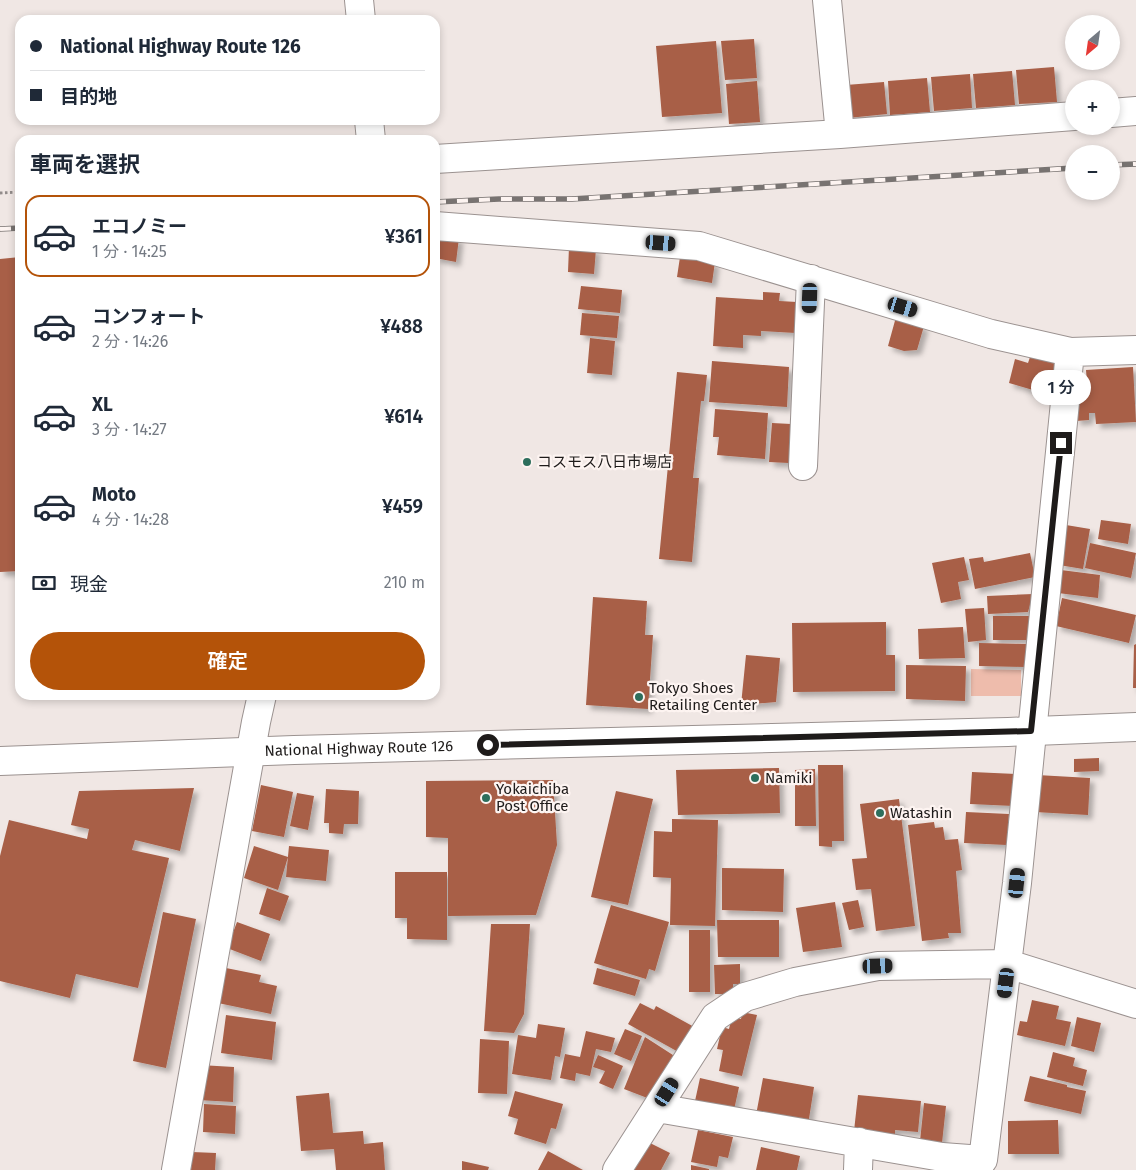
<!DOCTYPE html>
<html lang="ja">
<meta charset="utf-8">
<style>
:root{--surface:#fff;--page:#f2f2f3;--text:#1f2937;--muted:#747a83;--line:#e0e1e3;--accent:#b45309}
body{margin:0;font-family:"Fira Sans","Noto Sans JP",sans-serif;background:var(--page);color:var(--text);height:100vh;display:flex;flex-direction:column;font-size:19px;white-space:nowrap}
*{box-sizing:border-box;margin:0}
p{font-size:16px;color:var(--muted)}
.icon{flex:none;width:28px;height:28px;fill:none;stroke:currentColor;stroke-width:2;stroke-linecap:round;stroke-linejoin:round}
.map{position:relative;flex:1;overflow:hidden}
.panel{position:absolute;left:15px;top:135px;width:425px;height:565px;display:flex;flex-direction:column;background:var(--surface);border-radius:15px;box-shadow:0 2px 8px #0003}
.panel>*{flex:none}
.guide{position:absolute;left:15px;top:15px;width:425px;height:110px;border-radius:15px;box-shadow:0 2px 8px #0003;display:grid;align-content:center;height:110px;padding:0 15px;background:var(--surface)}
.needle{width:32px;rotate:209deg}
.fabs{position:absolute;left:1065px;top:15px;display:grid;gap:10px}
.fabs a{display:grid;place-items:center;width:55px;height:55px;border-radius:50%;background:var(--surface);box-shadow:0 2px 8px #0003;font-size:25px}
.end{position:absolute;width:22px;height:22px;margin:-11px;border:6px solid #1e1b1a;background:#fff;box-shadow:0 0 0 2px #fff}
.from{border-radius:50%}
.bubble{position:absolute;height:35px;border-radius:18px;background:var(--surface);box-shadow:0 2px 8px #0003;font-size:16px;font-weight:600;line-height:35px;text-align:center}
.car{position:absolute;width:15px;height:30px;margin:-15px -8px;border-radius:6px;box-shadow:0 0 4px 1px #0007;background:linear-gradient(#222 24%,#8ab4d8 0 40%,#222 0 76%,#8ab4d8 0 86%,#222 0)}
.guide b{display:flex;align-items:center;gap:18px;height:48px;font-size:19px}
.guide b+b{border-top:1px solid var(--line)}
.guide i{width:12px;height:12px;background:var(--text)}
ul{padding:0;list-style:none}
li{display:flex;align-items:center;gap:15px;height:82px;margin:0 10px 8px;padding:0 5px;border:2px solid transparent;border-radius:15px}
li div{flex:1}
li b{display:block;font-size:19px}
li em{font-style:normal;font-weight:600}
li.current{border-color:var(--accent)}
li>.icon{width:45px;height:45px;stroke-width:1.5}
h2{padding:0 15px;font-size:22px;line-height:60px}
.pay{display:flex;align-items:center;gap:12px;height:55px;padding:0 15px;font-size:19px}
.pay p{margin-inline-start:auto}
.button{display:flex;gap:10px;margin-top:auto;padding:10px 15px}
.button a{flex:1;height:58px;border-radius:30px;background:var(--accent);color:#fff;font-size:20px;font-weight:600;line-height:58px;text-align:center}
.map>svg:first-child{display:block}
.green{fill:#eebcac}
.building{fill:#a85e46;filter:url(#shadow)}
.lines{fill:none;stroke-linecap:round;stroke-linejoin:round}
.minor-casing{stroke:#9b9290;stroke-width:30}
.highway-casing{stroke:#9b9290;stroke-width:30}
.path{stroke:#928c8a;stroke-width:3;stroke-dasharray:2.5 2.5;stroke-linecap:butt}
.minor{stroke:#fff;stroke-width:28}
.highway{stroke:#fff;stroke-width:28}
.rail-casing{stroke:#787371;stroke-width:5.5}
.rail{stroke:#fdf4f1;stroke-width:4;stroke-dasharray:11;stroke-linecap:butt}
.route{stroke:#1e1b1a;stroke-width:6}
.poi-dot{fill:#2d6e5c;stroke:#fdf4f1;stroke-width:2}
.labels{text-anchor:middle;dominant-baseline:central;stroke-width:4.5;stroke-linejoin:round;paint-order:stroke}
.poi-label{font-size:15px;fill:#1e1b1a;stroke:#fdf4f1;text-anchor:start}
.street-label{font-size:15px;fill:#1e1b1a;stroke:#fdf4f1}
</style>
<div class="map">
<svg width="1136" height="1170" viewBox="0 0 1136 1170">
<defs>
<filter id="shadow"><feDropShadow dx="4.5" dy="4.5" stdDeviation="2.5" flood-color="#0004"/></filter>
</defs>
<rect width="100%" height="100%" fill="#f0e7e4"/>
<path class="green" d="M971 669 1021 670V696H971Z"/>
<path class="building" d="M754 39 757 78 725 80 721 41Z
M716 41 722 113 662 117 656 46Z
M1054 67 1057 102 1019 104 1016 70Z
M1012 71 1015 105 976 108 973 74Z
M970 74 972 108 934 111 931 77Z
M927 78 930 112 890 115 888 81Z
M757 81 760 122 729 124 726 84Z
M884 82 887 114 848 118 846 85Z
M435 235 459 238 456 262 435 258Z
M569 247 596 249 594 274 568 272Z
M20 257V571L0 572V259Z
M680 257 715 262 712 283 677 277Z
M581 286 622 290 620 313 578 309Z
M763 292 780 293 779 301 797 302 796 333 761 331V336L743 335V348L713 346 716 297 763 300Z
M582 313 619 316 617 338 580 335Z
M896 317 924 326 917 350 904 351 888 346Z
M590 338 615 341 612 375 587 373Z
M1030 357 1059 364 1050 395 1009 383 1015 359 1028 363Z
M712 361 789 367 787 407 709 402Z
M1133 367 1136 422 1096 424 1095 413H1089V420L1076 421 1074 396 1088 395 1086 370Z
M677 372 707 375 704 401H701L693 478H699L692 562 659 559Z
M715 409 768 413 765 459 717 455 719 437H713Z
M772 423 791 424 789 463 769 462Z
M1101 520 1131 524 1128 544 1098 539Z
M1066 525 1090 529 1083 569 1059 565Z
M1090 543 1136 553 1131 578 1085 568Z
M1030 553 1035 577 975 589 969 559 983 557 984 562Z
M964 557 969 580 958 582 961 599 941 603 932 563Z
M1061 570 1100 575 1098 598 1058 593Z
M1033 594 1028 612 988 614 987 596Z
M593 597 647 601 645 635H653L648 709 586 705Z
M1062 598 1136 615 1129 643 1056 626Z
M984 608 986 640 968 642 965 609Z
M993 616H1029V640H993Z
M886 622V655H895V691L793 692 792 623Z
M963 627 965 658 919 659 918 629Z
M979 643 1026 644V667L979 666Z
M1136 644V688H1133L1134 645Z
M746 655 780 658 776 702 741 705Z
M906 665 966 666 965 701 906 699Z
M1099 758V771L1074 772V759Z
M818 765H843L844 841H832V847L819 846Z
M779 768 780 813 678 815 676 770Z
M815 769 816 826H795V770Z
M972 772 1016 774 1014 806 970 804Z
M1037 775 1090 778 1088 815 1035 812Z
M553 780 557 845 536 915 448 916V838L426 837V781Z
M261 785 293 792 284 837 252 831Z
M194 788 180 851 135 840 132 850 169 858 138 988 76 974 70 998 0 981V856L9 820 87 839 89 829 71 825 79 791Z
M326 789 359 791 358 824H344L343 834 329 833V823H324Z
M616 791 653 799 628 905 591 897Z
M297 793 314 796 308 830 290 826Z
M899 799 915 926 876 931 871 889 856 890 852 859 867 858 860 804Z
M966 812 1009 814 1007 845 964 843Z
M672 819 718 820 715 926 670 925 671 878 653 877 654 831 672 832Z
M934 822 935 828 943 827 945 840 958 839 962 870 956 871 961 933H948L949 938 922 941 908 825Z
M254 846 288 857 278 890 244 878Z
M289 846 329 850 326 881 286 877Z
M722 868 784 869 783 912 722 910Z
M395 872H447V940L407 939V918H395Z
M267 888 289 896 280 921 259 914Z
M858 900 864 927 849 930 842 903Z
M835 902 842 947 803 952 796 908Z
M611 905 669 922 655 971 649 969 646 979 594 963Z
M163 912 196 919 166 1068 133 1061Z
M717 920H779V957H718Z
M237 922 270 934 261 961 227 948Z
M491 924H530L524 1014 514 1033 484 1031Z
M689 930H710V992H689Z
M740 964V984H733V994H715L714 965Z
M226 968 261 975 259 982 277 986 271 1014 218 1003Z
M597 968 640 980 635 996 593 984Z
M1032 1000 1059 1006 1056 1019 1071 1022 1065 1046 1017 1035 1020 1021 1027 1022Z
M640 1003 654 1010 656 1006 696 1028 682 1054 628 1024Z
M742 1012 757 1015 742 1076 719 1071 723 1050 717 1049 722 1027 729 1029 732 1016 741 1019Z
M226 1015 276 1022 272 1060 221 1053Z
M1077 1017 1101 1023 1094 1052 1071 1046Z
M538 1024 565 1028 560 1057 555 1056 551 1080 512 1074 518 1035 536 1038Z
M625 1029 642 1036 631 1061 614 1054Z
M586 1031 615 1038 611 1052 596 1049 590 1076 576 1073 575 1081 560 1078 565 1054 580 1057Z
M645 1037 676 1057 650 1099 624 1089Z
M480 1039 509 1041 507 1094 478 1093Z
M1053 1052 1075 1058 1073 1066 1087 1070 1083 1086 1047 1077Z
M598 1055 623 1066 613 1089 599 1083 605 1071 593 1067Z
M200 1065 234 1067 233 1102 198 1100Z
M1030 1076 1067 1085V1087L1086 1091 1081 1114 1024 1101Z
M700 1078 739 1087 734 1110 695 1101Z
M763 1078 814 1087 808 1125 756 1115Z
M515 1091 563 1104 556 1129 551 1128 546 1144 514 1134 518 1119 508 1116Z
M329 1093 333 1133 363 1131 364 1144 383 1142 385 1170H336L334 1149 301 1151 296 1096Z
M858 1095 921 1101 918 1132 895 1130V1135L854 1131Z
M924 1103 946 1106 942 1143 920 1141Z
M204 1104 236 1106 235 1134 203 1132Z
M1058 1120 1059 1154H1008V1121Z
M698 1130 733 1137 728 1158 719 1156 717 1167 691 1162Z
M648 1142 670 1153 661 1170H633Z
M761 1147 800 1156 797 1170H756Z
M548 1151 583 1170H538Z
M192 1152 216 1153 215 1170H191Z
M462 1161 489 1167 488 1170H462Z
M691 1165 709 1169V1170H691Z"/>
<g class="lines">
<defs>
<path id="minor" d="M359 0 361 20
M827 0 840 134
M1111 113 1136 111
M369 120 371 140
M435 159 840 134 1074 116
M435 226 699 246 991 334 1070 352 1136 350
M803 466 811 279
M657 1108 942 1157 983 1160 1017 883 1070 352
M176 1170 256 722 262 695
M617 1170 715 1017 745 997 795 982 878 966 1008 964 1136 1004
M858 1170 859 1142"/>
<g id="highway">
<path id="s1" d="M0 761 294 750 1008 732 1136 727"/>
</g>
</defs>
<use href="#minor" class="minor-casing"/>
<use href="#highway" class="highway-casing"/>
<path class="path" d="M0 193 20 192"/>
<use href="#minor" class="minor"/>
<use href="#highway" class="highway"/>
<defs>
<path id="rail" d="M1111 165 1136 164
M435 202 499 199H572L1074 168
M0 229 20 228"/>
</defs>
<use href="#rail" class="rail-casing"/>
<use href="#rail" class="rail"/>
</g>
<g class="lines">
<path class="route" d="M488 745 1031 731 1061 443"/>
</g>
<g class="poi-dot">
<circle cx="527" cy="462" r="5"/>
<circle cx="639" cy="697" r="5"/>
<circle cx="755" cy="778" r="5"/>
<circle cx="486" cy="798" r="5"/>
<circle cx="880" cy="813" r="5"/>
</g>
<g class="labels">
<g class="poi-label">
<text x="537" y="462">コスモス八日市場店</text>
<text x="649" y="688">Tokyo Shoes<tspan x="649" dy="17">Retailing Center</tspan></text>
<text x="765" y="778">Namiki</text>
<text x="496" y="789">Yokaichiba<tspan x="496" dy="17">Post Office</tspan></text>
<text x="890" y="813">Watashin</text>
</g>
<g class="street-label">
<text stroke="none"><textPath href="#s1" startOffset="359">National Highway Route 126</textPath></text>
</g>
</g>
</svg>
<div class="fabs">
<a><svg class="needle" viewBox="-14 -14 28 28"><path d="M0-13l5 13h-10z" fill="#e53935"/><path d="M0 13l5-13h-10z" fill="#747a83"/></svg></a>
<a>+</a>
<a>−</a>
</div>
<i class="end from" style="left:488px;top:745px"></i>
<i class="end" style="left:1061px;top:443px"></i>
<div class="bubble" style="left:1031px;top:370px;width:60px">1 分</div>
<i class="car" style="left:661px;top:243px;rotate:94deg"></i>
<i class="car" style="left:810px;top:298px;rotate:182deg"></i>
<i class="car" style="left:903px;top:307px;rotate:107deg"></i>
<i class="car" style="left:1017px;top:883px;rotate:6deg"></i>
<i class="car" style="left:878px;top:966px;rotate:88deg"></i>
<i class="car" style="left:1006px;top:983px;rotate:187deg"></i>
<i class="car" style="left:667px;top:1092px;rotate:32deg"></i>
<div class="guide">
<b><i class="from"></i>National Highway Route 126</b>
<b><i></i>目的地</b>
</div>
<section class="panel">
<h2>車両を選択</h2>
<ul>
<li class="current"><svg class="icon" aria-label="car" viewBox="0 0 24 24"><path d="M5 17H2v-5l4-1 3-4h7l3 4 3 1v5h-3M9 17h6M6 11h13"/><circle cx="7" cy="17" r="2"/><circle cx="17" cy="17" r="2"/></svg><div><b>エコノミー</b><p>1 分 · 14:25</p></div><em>¥361</em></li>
<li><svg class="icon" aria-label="car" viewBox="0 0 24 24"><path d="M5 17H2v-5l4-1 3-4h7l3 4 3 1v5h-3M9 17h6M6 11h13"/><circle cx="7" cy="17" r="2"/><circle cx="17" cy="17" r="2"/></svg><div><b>コンフォート</b><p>2 分 · 14:26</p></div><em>¥488</em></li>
<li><svg class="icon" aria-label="car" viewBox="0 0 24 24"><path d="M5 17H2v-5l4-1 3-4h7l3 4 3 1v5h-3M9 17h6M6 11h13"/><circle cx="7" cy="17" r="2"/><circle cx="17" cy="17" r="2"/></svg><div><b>XL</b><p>3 分 · 14:27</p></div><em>¥614</em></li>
<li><svg class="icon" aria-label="car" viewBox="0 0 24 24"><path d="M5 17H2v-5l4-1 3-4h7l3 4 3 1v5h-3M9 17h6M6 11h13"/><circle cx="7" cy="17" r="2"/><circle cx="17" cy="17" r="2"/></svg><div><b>Moto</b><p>4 分 · 14:28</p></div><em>¥459</em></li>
</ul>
<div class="pay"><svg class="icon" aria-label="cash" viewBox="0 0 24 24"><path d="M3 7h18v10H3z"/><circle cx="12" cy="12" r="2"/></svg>現金<p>210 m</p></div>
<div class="button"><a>確定</a></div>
</section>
</div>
